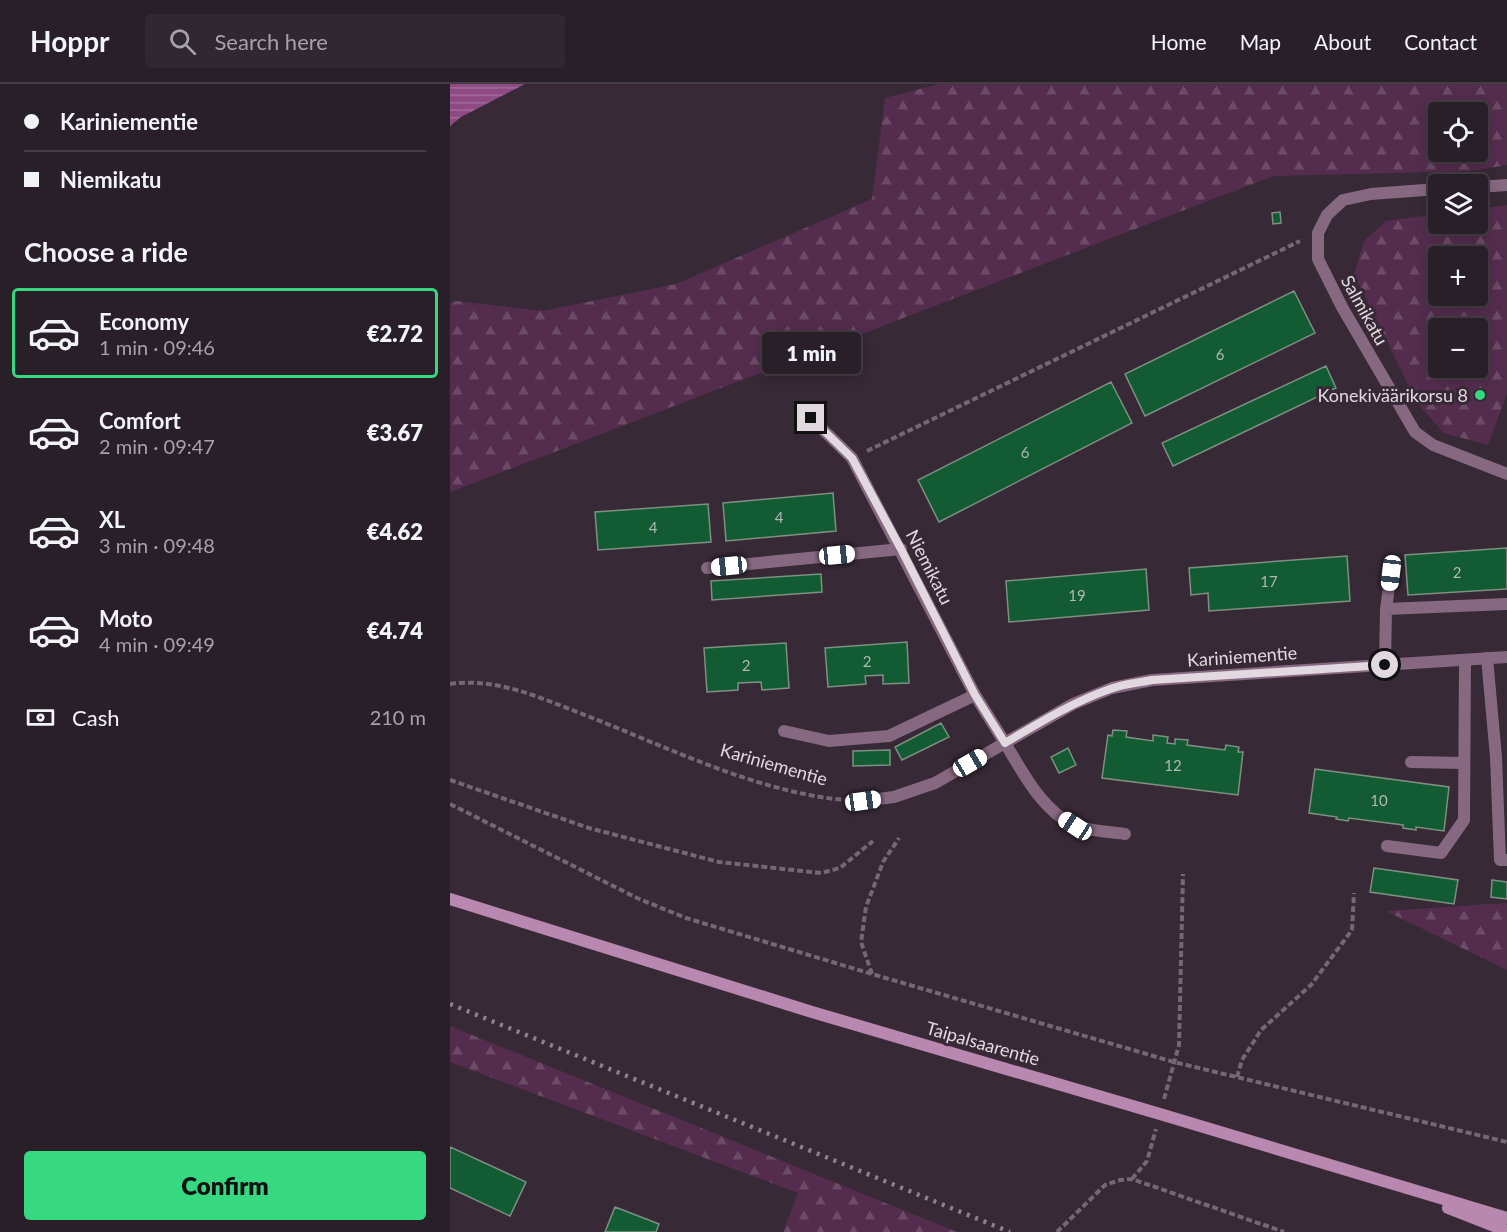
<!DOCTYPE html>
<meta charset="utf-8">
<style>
:root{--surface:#291f28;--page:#312730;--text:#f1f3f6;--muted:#a5a2a8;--line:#453d45;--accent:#36d880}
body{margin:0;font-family:Lato,sans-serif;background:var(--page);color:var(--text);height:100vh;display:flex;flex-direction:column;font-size:22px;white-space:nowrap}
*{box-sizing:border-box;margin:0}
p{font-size:20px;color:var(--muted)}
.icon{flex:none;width:33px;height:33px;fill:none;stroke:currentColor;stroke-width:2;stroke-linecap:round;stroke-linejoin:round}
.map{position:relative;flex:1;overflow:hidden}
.details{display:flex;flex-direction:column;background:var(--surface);width:450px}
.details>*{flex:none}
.top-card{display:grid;align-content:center;height:132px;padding:0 24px;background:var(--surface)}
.controls{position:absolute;left:978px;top:18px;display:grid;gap:12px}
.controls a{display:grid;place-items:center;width:60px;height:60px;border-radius:6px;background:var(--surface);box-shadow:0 3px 15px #0003,0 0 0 2px var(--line);font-size:30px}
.end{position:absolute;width:27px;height:27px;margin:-14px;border:8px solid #e2d8e0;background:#111;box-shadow:0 0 0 3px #111}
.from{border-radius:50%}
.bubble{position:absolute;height:42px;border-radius:6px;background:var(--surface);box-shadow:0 3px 15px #0003,0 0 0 2px var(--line);font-size:20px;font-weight:800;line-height:42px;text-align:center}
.car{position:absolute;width:18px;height:36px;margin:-18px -9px;border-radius:8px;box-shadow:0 0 4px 2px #0007;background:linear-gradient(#fff 24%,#345 0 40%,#fff 0 76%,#345 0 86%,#fff 0)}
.top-card b{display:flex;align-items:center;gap:21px;height:57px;font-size:22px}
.top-card b+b{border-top:2px solid var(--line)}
.top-card i{width:15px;height:15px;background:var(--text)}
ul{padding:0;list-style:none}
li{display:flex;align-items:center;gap:18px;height:90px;margin:0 12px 9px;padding:0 12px;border:3px solid transparent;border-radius:6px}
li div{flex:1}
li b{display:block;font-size:22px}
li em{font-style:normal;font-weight:800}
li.selected{border-color:var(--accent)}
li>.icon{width:54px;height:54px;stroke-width:1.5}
h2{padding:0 24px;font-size:27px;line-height:72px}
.pay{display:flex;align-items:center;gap:15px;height:66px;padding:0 24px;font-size:22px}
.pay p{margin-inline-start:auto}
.action{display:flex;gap:12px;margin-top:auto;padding:12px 24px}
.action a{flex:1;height:69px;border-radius:6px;background:var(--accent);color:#111;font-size:24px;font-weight:800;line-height:69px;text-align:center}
header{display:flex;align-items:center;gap:36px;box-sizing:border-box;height:84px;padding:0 30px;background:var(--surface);border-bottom:2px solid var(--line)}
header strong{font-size:28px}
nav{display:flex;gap:33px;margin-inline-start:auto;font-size:21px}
.search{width:420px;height:54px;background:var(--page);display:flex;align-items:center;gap:15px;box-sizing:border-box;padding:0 21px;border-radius:6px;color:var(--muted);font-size:22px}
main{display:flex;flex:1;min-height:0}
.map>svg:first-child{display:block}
.forest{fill:url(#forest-firs);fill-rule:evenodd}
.water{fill:url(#water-rules)}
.building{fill:#135b33;stroke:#7e9083;stroke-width:1.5}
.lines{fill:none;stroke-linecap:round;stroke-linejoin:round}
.path{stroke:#756873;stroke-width:4;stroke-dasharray:6 3;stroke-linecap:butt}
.lane{stroke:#876881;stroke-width:12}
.street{stroke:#876881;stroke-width:12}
.secondary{stroke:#b988b0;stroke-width:12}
.rail{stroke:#8e828c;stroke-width:4.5;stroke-dasharray:3 6;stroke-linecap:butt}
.route{stroke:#e2d8e0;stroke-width:8}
.poi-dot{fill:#36d880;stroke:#372935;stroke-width:2}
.labels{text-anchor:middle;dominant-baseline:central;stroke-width:6;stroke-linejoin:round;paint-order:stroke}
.number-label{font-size:15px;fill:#aeb9b5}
.street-label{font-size:18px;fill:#e2d8e0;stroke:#372935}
.poi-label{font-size:18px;fill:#e2d8e0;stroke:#372935;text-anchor:end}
</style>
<header>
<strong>Hoppr</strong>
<div class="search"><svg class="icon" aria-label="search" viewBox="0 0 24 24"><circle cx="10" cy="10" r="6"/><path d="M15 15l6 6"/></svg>Search here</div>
<nav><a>Home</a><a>Map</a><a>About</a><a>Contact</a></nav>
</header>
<main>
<section class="details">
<div class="top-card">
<b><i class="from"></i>Kariniementie</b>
<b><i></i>Niemikatu</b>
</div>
<h2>Choose a ride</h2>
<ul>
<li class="selected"><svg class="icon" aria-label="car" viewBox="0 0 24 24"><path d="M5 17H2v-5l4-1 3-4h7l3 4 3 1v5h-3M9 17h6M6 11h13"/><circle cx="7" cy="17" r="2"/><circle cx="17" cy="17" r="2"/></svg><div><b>Economy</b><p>1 min · 09:46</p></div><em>€2.72</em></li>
<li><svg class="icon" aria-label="car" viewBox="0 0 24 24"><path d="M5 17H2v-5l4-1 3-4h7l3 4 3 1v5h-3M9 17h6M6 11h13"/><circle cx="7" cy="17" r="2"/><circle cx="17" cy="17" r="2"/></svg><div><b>Comfort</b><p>2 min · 09:47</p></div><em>€3.67</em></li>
<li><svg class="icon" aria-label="car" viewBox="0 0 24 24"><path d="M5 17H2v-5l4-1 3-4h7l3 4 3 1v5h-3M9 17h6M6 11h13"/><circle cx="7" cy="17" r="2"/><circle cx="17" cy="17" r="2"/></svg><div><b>XL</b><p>3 min · 09:48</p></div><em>€4.62</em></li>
<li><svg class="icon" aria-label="car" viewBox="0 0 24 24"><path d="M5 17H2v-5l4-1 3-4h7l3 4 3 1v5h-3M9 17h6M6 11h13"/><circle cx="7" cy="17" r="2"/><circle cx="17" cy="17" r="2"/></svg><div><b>Moto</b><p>4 min · 09:49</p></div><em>€4.74</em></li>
</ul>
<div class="pay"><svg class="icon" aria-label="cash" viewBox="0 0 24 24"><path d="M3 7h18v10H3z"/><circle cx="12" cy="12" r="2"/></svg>Cash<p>210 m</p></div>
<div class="action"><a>Confirm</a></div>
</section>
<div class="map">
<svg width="1057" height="1148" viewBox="0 0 1057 1148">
<defs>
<pattern id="forest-firs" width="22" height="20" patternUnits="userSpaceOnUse" patternTransform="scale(1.5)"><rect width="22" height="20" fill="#542d4e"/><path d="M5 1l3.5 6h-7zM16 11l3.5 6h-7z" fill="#6c4b67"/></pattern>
<pattern id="water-rules" width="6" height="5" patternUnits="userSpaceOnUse" patternTransform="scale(1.5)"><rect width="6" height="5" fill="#8e4a83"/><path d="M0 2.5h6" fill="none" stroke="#a36c9a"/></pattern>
</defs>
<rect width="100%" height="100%" fill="#372935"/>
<path class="forest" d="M489 0H1057V81L1021 87 823 92 0 408V219L7 217 93 227 226 200 422 115 435 14ZM1028 28V68H988V28Z
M1057 121V310L1038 361 994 349 967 319 904 190 914 157 936 137 988 130V140H1028V125ZM988 172H1028V212H988ZM988 244H1028V284H988Z
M1057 819V886L936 827Z
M0 942 507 1148H333L348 1109 0 978Z"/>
<path class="water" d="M0 0H75L11 33 0 42Z"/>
<path class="building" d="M830 128 831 139 823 140 822 129Z
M844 207 865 249 695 332 675 290Z
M876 282 886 304 723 382 712 359Z
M661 298 682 339 489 438 468 396Z
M383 409 386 447 276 457 273 419Z
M258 420 261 458 148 466 145 428Z
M1057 464V505L958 511 955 471Z
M897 472 900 517 759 527 758 509 741 511 739 484Z
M696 485 699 526 559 538 556 497Z
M371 490 372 508 262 516 261 497Z
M457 558 459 599 433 600V591L415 592 416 600 378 603 375 564Z
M336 559 339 604 312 606 311 598 288 599V606L257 608 254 564Z
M491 639 499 653 452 676 445 663Z
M663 646 677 647 676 653 703 657V651L718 653 717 659 725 660V655L738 656 737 661 775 666 776 661 789 663 788 668H793L788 711 652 694 658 651 662 652Z
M618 664 626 681 609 689 601 673Z
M440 666V681L403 682V667Z
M865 685 999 703 994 747 966 743V746L953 744V741L899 734 898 737 886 735 887 733 859 729Z
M924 784 1008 796 1004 820 920 808Z
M1042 796 1057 798V815L1041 813Z
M0 1063 76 1098 60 1132 0 1104Z
M165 1123 209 1140 206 1148H155Z"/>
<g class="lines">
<path class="path" d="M417 367 850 157
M0 600C49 593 95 616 140 633 219 664 310 709 395 716
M0 696 139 744 269 778 371 789 390 784 423 757
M0 720 187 814 236 834 422 890 724 978 1057 1058
M422 890 411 858 416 823 433 778 449 754
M787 993 792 976 811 946 861 901 902 846 904 809
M714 1015 729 961 733 790
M682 1095 697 1077 706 1045
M607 1148 655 1101 670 1096 682 1095 834 1148"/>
<path class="lane" d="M257 484 451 465
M936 525 1057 520
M1037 574 1046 673 1050 776H1057
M935 581 936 525 941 489
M334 647 379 657 439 652 525 611
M555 659C572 687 592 727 624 741 637 747 661 748 675 750
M961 678 1014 679
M937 762 991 769 1014 736 1015 576"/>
<path class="street" d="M1028 103 1057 101
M988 105 921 110 893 116 877 131 868 149V175L892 223 965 348 983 361 1057 390
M361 334 402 374 525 611 555 659
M413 717 444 713 485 699 623 620 662 604 702 596 1057 573"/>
<path class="secondary" d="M0 815 362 928 710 1030 1057 1134
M998 1124 1057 1147"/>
<path class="rail" d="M0 920 560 1148"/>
</g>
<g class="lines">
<path class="route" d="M361 334 402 374 451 465 525 611 555 659C589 639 623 618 660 605 673 600 688 599 702 596L935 581"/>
</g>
<circle class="poi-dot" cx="1030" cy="311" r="6"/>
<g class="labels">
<g class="number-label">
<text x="770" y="270">6</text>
<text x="575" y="368">6</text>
<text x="329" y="433">4</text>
<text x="203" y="443">4</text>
<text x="1007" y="488">2</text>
<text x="819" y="497">17</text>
<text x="627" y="511">19</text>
<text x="417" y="577">2</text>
<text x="296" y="581">2</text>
<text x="723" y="681">12</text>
<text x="929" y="716">10</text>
</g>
<g class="street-label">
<text transform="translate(915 226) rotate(61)">Salmikatu</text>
<text transform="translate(480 483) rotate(63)">Niemikatu</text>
<text transform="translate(792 572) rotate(-4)">Kariniementie</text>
<text transform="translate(324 680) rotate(16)">Kariniementie</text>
<text transform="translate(533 959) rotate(16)">Taipalsaarentie</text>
</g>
<g class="poi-label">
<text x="1018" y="311">Konekiväärikorsu 8</text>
</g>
</g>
</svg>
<div class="controls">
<a><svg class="icon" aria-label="locate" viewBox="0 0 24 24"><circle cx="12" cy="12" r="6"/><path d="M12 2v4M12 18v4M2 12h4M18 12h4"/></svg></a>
<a><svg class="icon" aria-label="layers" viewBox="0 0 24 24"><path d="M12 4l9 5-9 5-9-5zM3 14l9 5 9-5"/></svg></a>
<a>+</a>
<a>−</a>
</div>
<i class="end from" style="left:935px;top:581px"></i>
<i class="end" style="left:361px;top:334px"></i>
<div class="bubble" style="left:312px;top:248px;width:99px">1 min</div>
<i class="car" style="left:387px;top:471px;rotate:84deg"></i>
<i class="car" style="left:279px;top:482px;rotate:264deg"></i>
<i class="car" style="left:941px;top:489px;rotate:187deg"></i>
<i class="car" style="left:520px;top:679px;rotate:60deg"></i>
<i class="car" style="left:413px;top:717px;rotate:82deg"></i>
<i class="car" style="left:625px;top:742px;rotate:303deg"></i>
</div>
</main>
